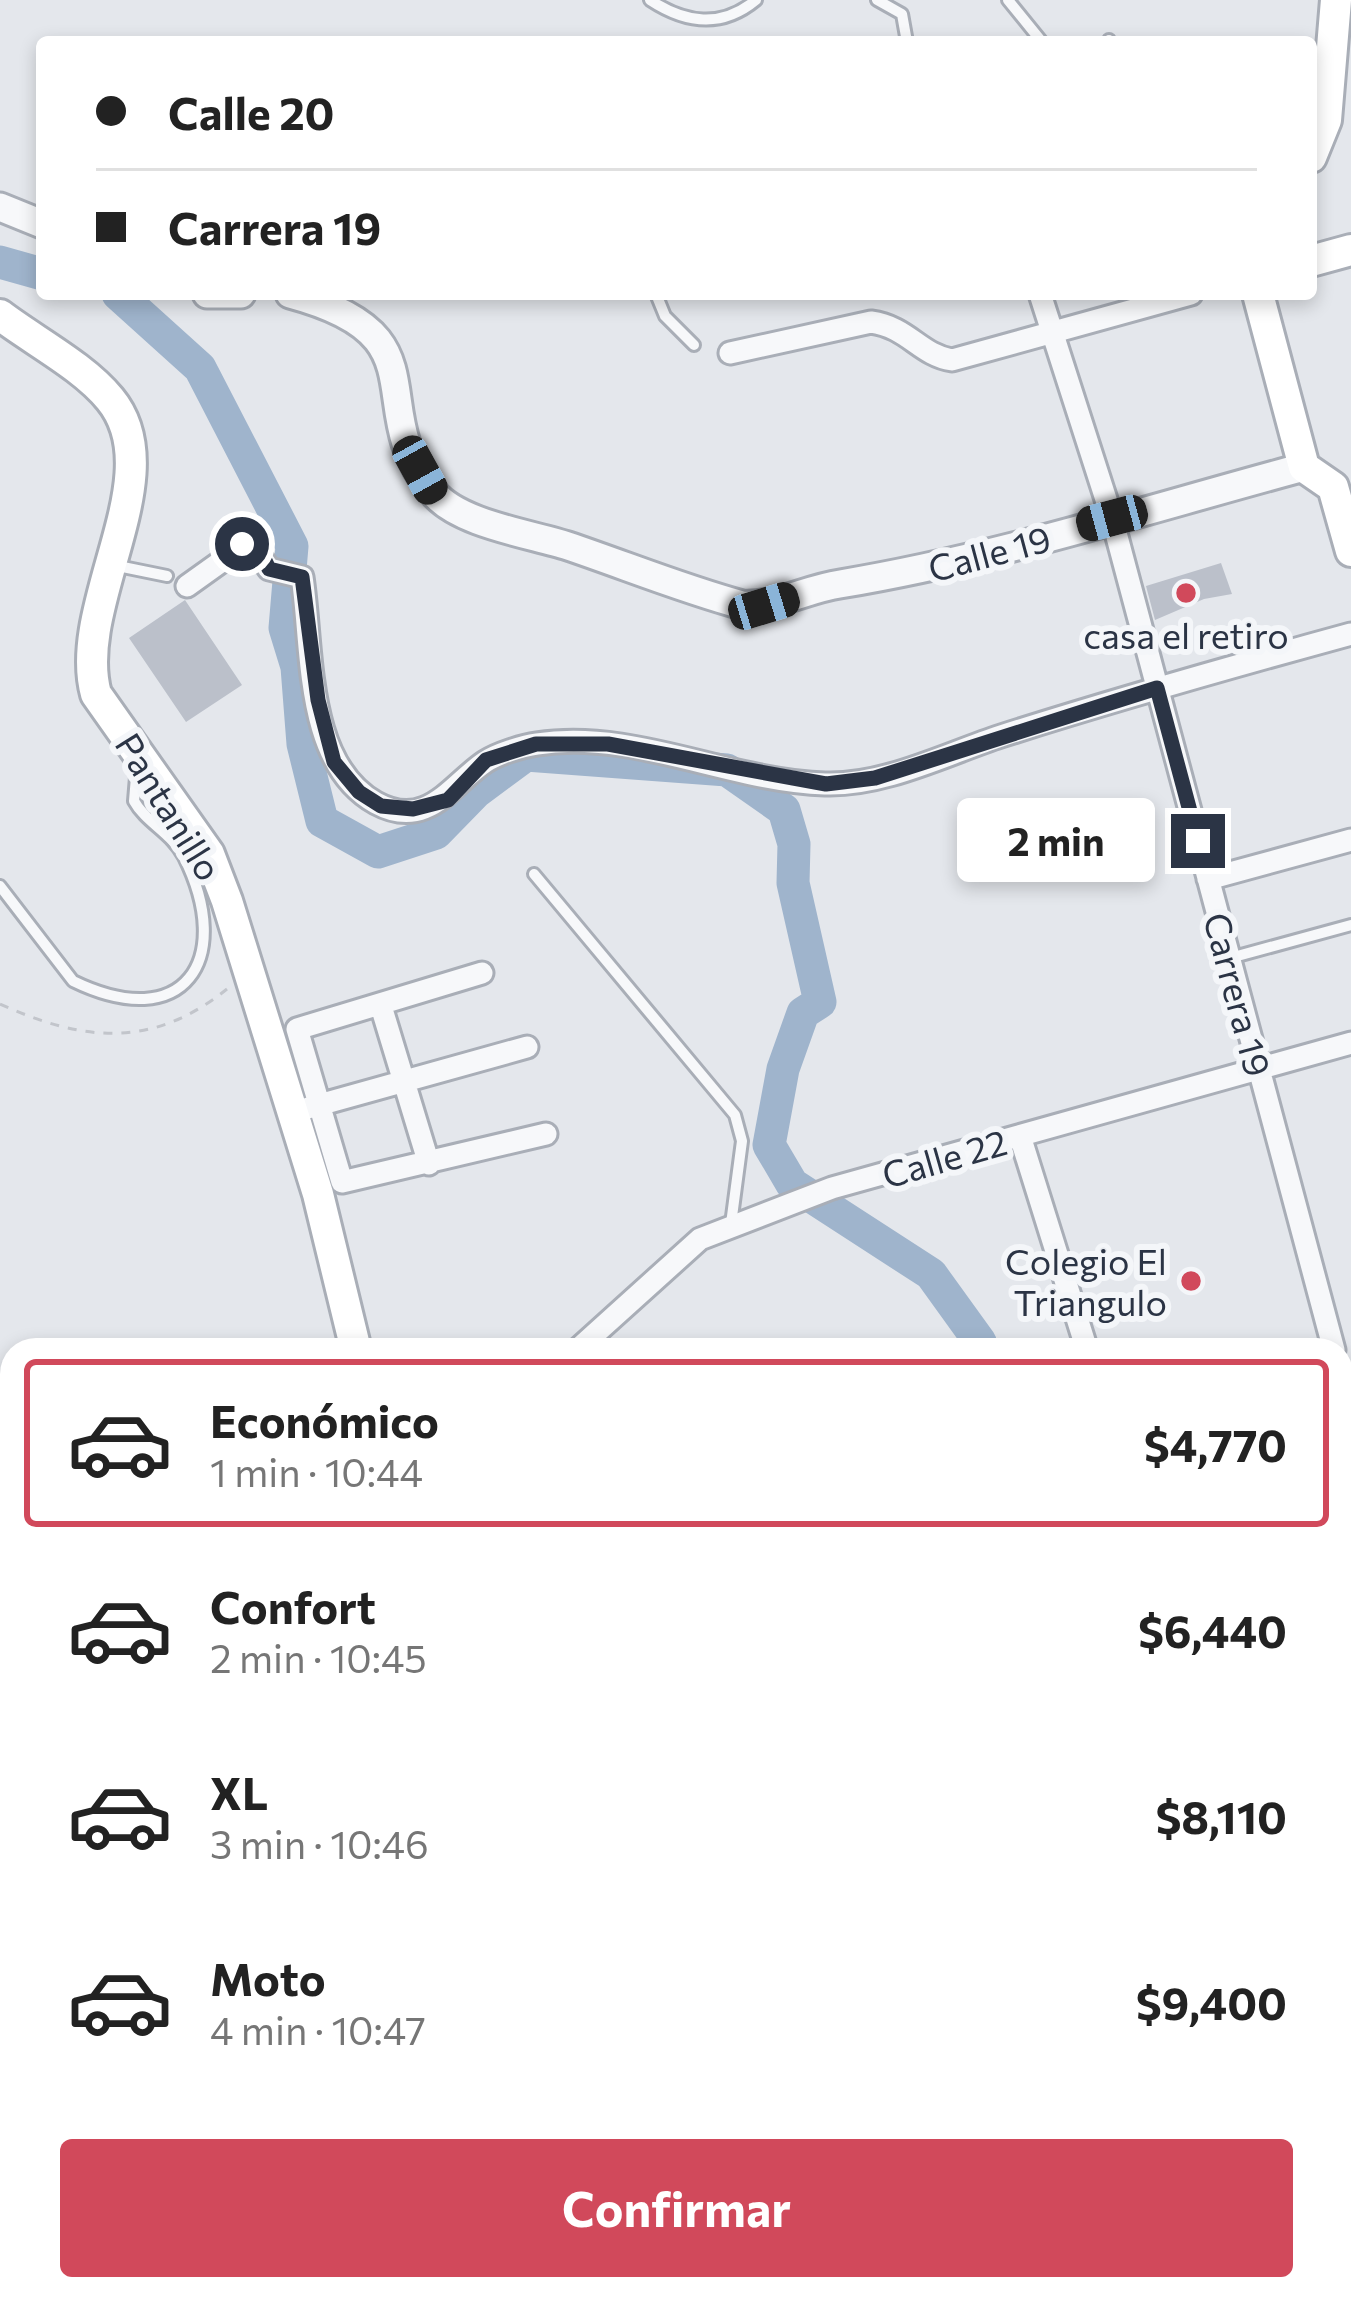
<!DOCTYPE html>
<html lang="es">
<meta charset="utf-8">
<style>
:root{--surface:#fff;--page:#f6f6f6;--text:#222;--muted:#767676;--line:#e0e0e0;--accent:#d1495b}
body{margin:0;font-family:Commissioner,sans-serif;background:var(--page);color:var(--text);height:100vh;display:flex;flex-direction:column;font-size:45px;white-space:nowrap}
*{box-sizing:border-box;margin:0}
p{font-size:39px;color:var(--muted)}
.icon{flex:none;width:66px;height:66px;fill:none;stroke:currentColor;stroke-width:2;stroke-linecap:round;stroke-linejoin:round}
.map{position:relative;flex:1;overflow:hidden}
.panel{position:absolute;left:0px;top:1338px;width:1353px;height:963px;display:flex;flex-direction:column;background:var(--surface);border-radius:36px 36px 0 0;box-shadow:0 6px 18px #0003}
.panel>*{flex:none}
.guide{position:absolute;left:36px;top:36px;width:1281px;height:264px;border-radius:12px;box-shadow:0 6px 18px #0003;display:grid;align-content:center;height:264px;padding:0 60px;background:var(--surface)}
.end{position:absolute;width:54px;height:54px;margin:-27px;border:15px solid #2b3445;background:#fff;box-shadow:0 0 0 6px #fff}
.from{border-radius:50%}
.bubble{position:absolute;height:84px;border-radius:12px;background:var(--surface);box-shadow:0 6px 18px #0003;font-size:39px;font-weight:700;line-height:84px;text-align:center}
.car{position:absolute;width:36px;height:72px;margin:-36px -18px;border-radius:15px;box-shadow:0 0 9px 3px #0007;background:linear-gradient(#222 24%,#8ab4d8 0 40%,#222 0 76%,#8ab4d8 0 86%,#222 0)}
.guide b{display:flex;align-items:center;gap:42px;height:114px;font-size:45px}
.guide b+b{border-top:3px solid var(--line)}
.guide i{width:30px;height:30px;background:var(--text)}
ul{padding:21px 0 0;list-style:none}
li{display:flex;align-items:center;gap:36px;height:168px;margin:0 24px 18px;padding:0 36px;border:6px solid transparent;border-radius:12px}
li div{flex:1}
li b{display:block;font-size:45px}
li em{font-style:normal;font-weight:700}
li.current{border-color:var(--accent)}
li>.icon{width:108px;height:108px;stroke-width:1.5}
.primary-button{display:flex;gap:24px;margin-top:auto;padding:24px 60px}
.primary-button a{flex:1;height:138px;border-radius:12px;background:var(--accent);color:#fff;font-size:48px;font-weight:700;line-height:138px;text-align:center}
.map>svg:first-child{display:block}
.green{fill:#c9d6c5}
.lines{fill:none;stroke-linecap:round;stroke-linejoin:round}
.river{stroke:#9fb4cc;stroke-width:33}
.building{fill:#bbc0ca}
.service-casing{stroke:#a9aeb7;stroke-width:16}
.minor-casing{stroke:#a9aeb7;stroke-width:27}
.tertiary-casing{stroke:#a9aeb7;stroke-width:33}
.secondary-casing{stroke:#a9aeb7;stroke-width:36}
.path{stroke:#c2c5cb;stroke-width:3;stroke-dasharray:9 9;stroke-linecap:butt}
.service{stroke:#f7f8fa;stroke-width:10}
.minor{stroke:#f7f8fa;stroke-width:21}
.tertiary{stroke:#f7f8fa;stroke-width:27}
.secondary{stroke:#fff;stroke-width:30}
.route{stroke:#2b3445;stroke-width:15}
.poi-dot{fill:#d1495b;stroke:#f4f6f9;stroke-width:4.5}
.labels{text-anchor:middle;dominant-baseline:central;stroke-width:12;stroke-linejoin:round;paint-order:stroke}
.street-label{font-size:36px;fill:#2b3445;stroke:#f4f6f9}
.poi-label{font-size:36px;fill:#2b3445;stroke:#f4f6f9}
</style>
<div class="map">
<svg width="1351" height="2299" viewBox="0 0 1351 2299">
<rect width="100%" height="100%" fill="#e4e7ec"/>
<path class="green" d="M1132 2289H1262L1261 2299H1131Z"/>
<g class="lines">
<path class="river" d="M0 262 42 274
M118 294 200 368 292 546 285 628 297 667 303 744 322 821 378 852 436 833 476 792 526 755 727 770 784 810 794 844 793 883 820 1002 803 1013 783 1069 769 1145 792 1184 931 1274 980 1342 977 1350
M827 2289 830 2299"/>
</g>
<path class="building" d="M1221 563 1232 594 1204 599 1155 620 1146 586Z
M185 600 242 685 186 722 129 638Z"/>
<g class="lines">
<defs>
<path id="service" d="M650 0C685 23 721 29 756 0
M877 0 902 14 907 42
M1008 0 1042 42
M1109 40V42
M656 294 665 316 694 345
M113 565 167 576
M534 874 735 1115 742 1141 731 1224
M0 886 73 981C184 1035 235 960 184 857 172 833 146 823 134 801L137 765
M1230 958 1351 925
M1341 2133 1351 2134
M1011 2299 1018 2289"/>
<path id="minor" d="M1040 294 1112 518 1334 1350
M730 353 871 322C908 327 920 355 952 360L1191 294
M187 586 250 541 269 569 302 577C313 648 304 763 376 803 427 831 452 784 485 762 497 754 522 746 537 744 634 729 729 781 825 784 884 786 946 754 1001 736 1117 699 1234 666 1351 634
M1208 879 1351 840
M482 973 297 1029 342 1182 546 1134
M381 1006 429 1164
M308 1108 527 1047
M1020 1136 1087 1350
M577 1350 700 1239 832 1188 1351 1043
M1341 1374 1351 1411
M1341 1471 1351 1473
M1341 1988 1351 1991
M49 2289V2299
M336 2289 351 2299
M890 2289 895 2299"/>
<path id="tertiary" d="M0 207 42 224
M207 294H241
M290 294C447 336 361 405 433 492 458 524 531 534 568 546 627 566 683 589 742 605 777 607 806 589 840 584 997 558 1151 508 1304 467"/>
<path id="secondary" d="M1311 157 1326 120 1336 0
M1311 261 1351 250
M1258 294 1304 467 1333 487 1351 551
M0 315C34 341 83 366 110 399 173 475 71 604 96 694L209 854 227 901 318 1194 356 1350
M1341 2213 1351 2181
M596 2289 615 2299
M1314 2299 1318 2289"/>
</defs>
<use href="#service" class="service-casing"/>
<use href="#minor" class="minor-casing"/>
<use href="#tertiary" class="tertiary-casing"/>
<use href="#secondary" class="secondary-casing"/>
<path class="path" d="M0 1004C84 1042 152 1049 227 989"/>
<use href="#service" class="service"/>
<use href="#minor" class="minor"/>
<use href="#tertiary" class="tertiary"/>
<use href="#secondary" class="secondary"/>
</g>
<g class="lines">
<path class="route" d="M242 544 256 542 269 569 302 577 318 700 334 762 359 792 381 806 413 809 448 800 486 760 536 744H608L826 784 875 778 1157 688 1198 841"/>
</g>
<g class="poi-dot">
<circle cx="1186" cy="593" r="12"/>
<circle cx="1191" cy="1281" r="12"/>
</g>
<g class="labels">
<g class="street-label">
<text transform="translate(989 552) rotate(-15)">Calle 19</text>
<text transform="translate(170 806) rotate(58)">Pantanillo</text>
<text transform="translate(1239 994) rotate(75)">Carrera 19</text>
<text transform="translate(944 1157) rotate(-16)">Calle 22</text>
</g>
<g class="poi-label">
<text x="1186" y="634">casa el retiro</text>
<text x="1167" y="1260" text-anchor="end">Colegio El<tspan x="1167" dy="41">Triangulo</tspan></text>
</g>
</g>
</svg>
<i class="end from" style="left:242px;top:544px"></i>
<i class="end" style="left:1198px;top:841px"></i>
<div class="bubble" style="left:957px;top:798px;width:198px">2 min</div>
<i class="car" style="left:420px;top:470px;rotate:151deg"></i>
<i class="car" style="left:1112px;top:518px;rotate:255deg"></i>
<i class="car" style="left:764px;top:606px;rotate:73deg"></i>
<div class="guide">
<b><i class="from"></i>Calle 20</b>
<b><i></i>Carrera 19</b>
</div>
<section class="panel">
<ul>
<li class="current"><svg class="icon" aria-label="car" viewBox="0 0 24 24"><path d="M5 17H2v-5l4-1 3-4h7l3 4 3 1v5h-3M9 17h6M6 11h13"/><circle cx="7" cy="17" r="2"/><circle cx="17" cy="17" r="2"/></svg><div><b>Económico</b><p>1 min · 10:44</p></div><em>$4,770</em></li>
<li><svg class="icon" aria-label="car" viewBox="0 0 24 24"><path d="M5 17H2v-5l4-1 3-4h7l3 4 3 1v5h-3M9 17h6M6 11h13"/><circle cx="7" cy="17" r="2"/><circle cx="17" cy="17" r="2"/></svg><div><b>Confort</b><p>2 min · 10:45</p></div><em>$6,440</em></li>
<li><svg class="icon" aria-label="car" viewBox="0 0 24 24"><path d="M5 17H2v-5l4-1 3-4h7l3 4 3 1v5h-3M9 17h6M6 11h13"/><circle cx="7" cy="17" r="2"/><circle cx="17" cy="17" r="2"/></svg><div><b>XL</b><p>3 min · 10:46</p></div><em>$8,110</em></li>
<li><svg class="icon" aria-label="car" viewBox="0 0 24 24"><path d="M5 17H2v-5l4-1 3-4h7l3 4 3 1v5h-3M9 17h6M6 11h13"/><circle cx="7" cy="17" r="2"/><circle cx="17" cy="17" r="2"/></svg><div><b>Moto</b><p>4 min · 10:47</p></div><em>$9,400</em></li>
</ul>
<div class="primary-button"><a>Confirmar</a></div>
</section>
</div>
